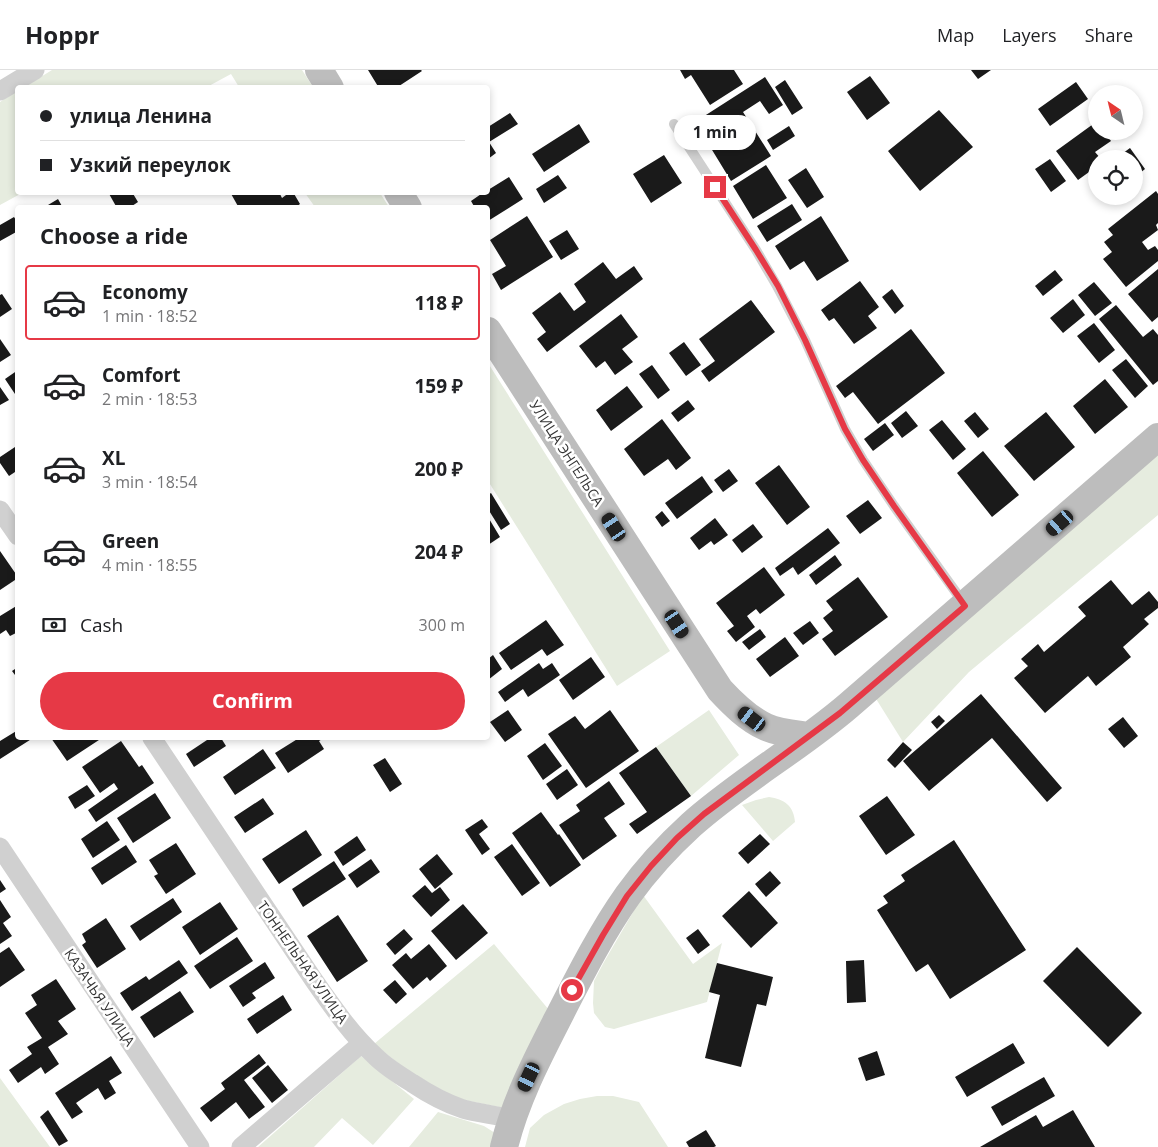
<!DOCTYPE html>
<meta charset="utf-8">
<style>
:root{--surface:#fff;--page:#f6f6f6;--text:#202124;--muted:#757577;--line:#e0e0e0;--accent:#e63946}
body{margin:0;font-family:"Open Sans",sans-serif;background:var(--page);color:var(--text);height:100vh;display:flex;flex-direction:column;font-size:19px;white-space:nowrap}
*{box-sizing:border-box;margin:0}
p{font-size:16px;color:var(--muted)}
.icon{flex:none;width:28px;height:28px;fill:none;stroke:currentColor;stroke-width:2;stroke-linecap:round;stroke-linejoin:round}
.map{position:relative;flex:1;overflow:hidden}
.details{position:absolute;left:15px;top:135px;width:475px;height:535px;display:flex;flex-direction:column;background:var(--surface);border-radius:5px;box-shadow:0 2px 8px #0003}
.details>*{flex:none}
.hud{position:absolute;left:15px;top:15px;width:475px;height:110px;border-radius:5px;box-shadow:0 2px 8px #0003;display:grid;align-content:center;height:110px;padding:0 25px;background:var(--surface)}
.needle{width:32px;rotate:325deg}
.buttons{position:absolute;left:1088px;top:15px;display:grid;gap:10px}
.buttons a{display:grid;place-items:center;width:55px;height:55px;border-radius:50%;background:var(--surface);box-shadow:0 2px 8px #0003;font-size:25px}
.end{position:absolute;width:22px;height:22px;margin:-11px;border:6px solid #e63946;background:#fff;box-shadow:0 0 0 2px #fff}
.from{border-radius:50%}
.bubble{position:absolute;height:35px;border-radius:18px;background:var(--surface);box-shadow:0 2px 8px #0003;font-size:16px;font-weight:700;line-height:35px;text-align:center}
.car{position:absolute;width:15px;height:30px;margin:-15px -8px;border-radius:6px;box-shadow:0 0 4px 1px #0007;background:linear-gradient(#222 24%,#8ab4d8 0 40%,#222 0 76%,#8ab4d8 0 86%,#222 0)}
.hud b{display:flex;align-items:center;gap:18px;height:48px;font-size:19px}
.hud b+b{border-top:1px solid var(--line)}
.hud i{width:12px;height:12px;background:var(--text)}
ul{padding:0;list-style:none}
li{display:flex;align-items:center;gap:15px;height:75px;margin:0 10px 8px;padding:0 15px;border:2px solid transparent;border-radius:5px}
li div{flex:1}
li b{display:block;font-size:19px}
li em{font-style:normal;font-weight:700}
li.current{border-color:var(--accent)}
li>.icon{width:45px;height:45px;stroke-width:1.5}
h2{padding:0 25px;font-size:22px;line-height:60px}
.pay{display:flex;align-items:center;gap:12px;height:55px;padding:0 25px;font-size:19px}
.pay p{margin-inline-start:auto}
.button{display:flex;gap:10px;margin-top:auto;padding:10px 25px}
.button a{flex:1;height:58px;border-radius:30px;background:var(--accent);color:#fff;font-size:20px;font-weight:700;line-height:58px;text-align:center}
header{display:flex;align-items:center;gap:30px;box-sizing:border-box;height:70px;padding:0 25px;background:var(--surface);border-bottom:1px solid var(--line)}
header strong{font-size:24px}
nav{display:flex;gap:28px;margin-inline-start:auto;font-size:18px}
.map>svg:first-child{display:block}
.green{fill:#e6ecdf}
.building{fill:#1a1a1a}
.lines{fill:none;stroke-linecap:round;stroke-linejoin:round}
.lane{stroke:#d0d0d0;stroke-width:10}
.street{stroke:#d0d0d0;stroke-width:19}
.secondary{stroke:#bdbdbd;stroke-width:28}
.route{stroke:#e63946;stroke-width:6}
.labels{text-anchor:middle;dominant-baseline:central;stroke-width:5;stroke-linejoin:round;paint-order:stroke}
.street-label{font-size:14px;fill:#333;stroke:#fff}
</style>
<header>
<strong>Hoppr</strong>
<nav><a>Map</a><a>Layers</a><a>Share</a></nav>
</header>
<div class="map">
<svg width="1158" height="1077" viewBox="0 0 1158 1077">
<rect width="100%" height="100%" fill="#fff"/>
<path class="green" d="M52 0H302L313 17H239L231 4 207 17 23 18Z
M17 21 18 122 22 123 0 135V32Z
M305 123H380L389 137H315Z
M488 293 670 581 617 616 488 411Z
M1158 379V445L969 602 903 672 873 624Z
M709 640 739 685 691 726 656 677Z
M769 727C784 729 794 736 795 752L773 771 742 735 756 730Z
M643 825 693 894 722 873 707 932 614 959 605 957 594 943 593 933 594 911 604 892Z
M494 874 549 940 504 1038 459 1029 432 1015 403 997 374 974Z
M361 986 414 1029 373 1075 342 1048 314 1077H258Z
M0 1008 50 1077H0Z
M597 1026H613L639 1032 668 1077H525L530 1058 544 1045 564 1034 580 1029Z
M438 1042 484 1056 495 1063 492 1077H409Z"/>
<path class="building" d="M368 0H421L422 1 396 18H379Z
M680 0H734L743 14 710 35 691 5 685 9Z
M971 0H991L978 9Z
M870 6 890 33 867 50 847 22Z
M765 7 783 35 769 44 760 31 743 42 771 86 731 111 695 52Z
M785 10 803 38 792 45 775 17Z
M1076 12 1088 29 1050 56 1038 39Z
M939 40 973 77 920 121 888 81Z
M510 43 518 54 489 72 496 83 488 89V57Z
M1096 52V61H1104L1111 71 1095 82 1101 89H1096V97L1078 110 1056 81Z
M579 54 590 72 544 102 532 84Z
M789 56 795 66 773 80 767 70Z
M1130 78 1145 99 1134 108V89H1115Z
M664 85 682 113 651 133 633 104Z
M1050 89 1066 111 1051 122 1035 99Z
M766 95 787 128 753 149 733 116Z
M806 98 824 127 807 138 788 110Z
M558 105 567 118 544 133 536 119Z
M1096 106V119L1090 111Z
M509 107 523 129 488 151V138H475L471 131 484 122H488V120Z
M1156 121 1158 124V153L1156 155 1158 160 1142 172 1148 180 1155 176 1158 180V191L1126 217 1103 189 1112 182 1104 172 1113 165 1108 159Z
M108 122H132L138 132 129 138H117Z
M230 122H279L282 128 290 122H293L300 134 295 138H239Z
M58 129 63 138H43Z
M792 134 802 150 767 172 757 156Z
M527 146 553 187 501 220 492 204 506 196 490 170Z
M821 146 849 191 817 211 804 191 790 200 775 176Z
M14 147 18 153V161L0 171V155Z
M567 160 579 179 561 190 549 171Z
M603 192 616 209 634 196 643 209 547 282 537 269 546 262 532 243 560 222 574 241 586 232 574 214Z
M1158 199V247L1152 252 1128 224Z
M1055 200 1063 210 1043 226 1035 216Z
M860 211 879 237 868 246 877 258 854 274 834 248 829 251 821 240Z
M1094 212 1112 233 1095 246 1078 225Z
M892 219 904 236 895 244 882 227Z
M2 224 12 239 0 247V225Z
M1073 229 1085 245 1063 263 1050 248Z
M751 230 775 262 709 312 701 301 715 291 699 269Z
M1116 235 1143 267 1153 259 1158 265V311L1153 315 1099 249Z
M621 244 638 267 622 279 633 292 615 305 605 291 596 298 579 276Z
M1094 253 1115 280 1099 293 1077 266Z
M911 259 945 303 878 354 853 322 845 328 836 316Z
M0 269 11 285 0 292Z
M684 272 701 295 686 306 669 283Z
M1126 289 1148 316 1135 328 1112 300Z
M652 295 670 320 658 329 639 304Z
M18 300V322L15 324 5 309Z
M1105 309 1128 337 1095 364 1073 336Z
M627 316 643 337 611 361 596 340Z
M0 317 9 330 0 335Z
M688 330 695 339 678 352 671 343Z
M906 341 918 356 902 368 891 353Z
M975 342 989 359 978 368 964 351Z
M1046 342 1075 377 1034 411 1004 376Z
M662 349 691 388 676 400 668 389 644 406 624 379Z
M942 350 966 379 953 390 929 360Z
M885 353 894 365 873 381 864 369Z
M18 375V400L9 406 0 393V387Z
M983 381 1019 425 992 447 957 403Z
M779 395 810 437 787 455 755 413Z
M729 399 738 411 723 422 714 410Z
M702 406 713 422 677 449 665 433Z
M491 423 510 454 501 460 488 439V425Z
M868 430 882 448 860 464 846 446Z
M662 441 670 451 662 457 655 447Z
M488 447 500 467 488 475Z
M715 448 728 465 714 475 711 471 699 480 690 468Z
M753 454 763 467 742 483 732 470Z
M828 458 840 473 798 505 793 497 780 506 775 498Z
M0 481 18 507V508L0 520Z
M835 485 842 495 816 515 809 505Z
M764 497 785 525 760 544 756 539 747 546 755 557 736 572 727 561 734 556 716 533Z
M858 507 888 547 835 586 822 569 833 561 823 548 833 540 826 531Z
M1111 510 1132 535 1149 521 1158 532V538L1144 549 1149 554 1123 577 1131 587 1096 616 1088 606 1045 643 1014 608 1028 596 1021 589 1038 574 1044 582 1086 546 1078 537Z
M18 535V562L10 566 6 560 0 564V546Z
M546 550 564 575 547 586 542 579 511 600 499 583Z
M810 551 819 563 803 575 793 563Z
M760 559 766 567 749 580 742 572Z
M785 567 799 586 770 607 756 589Z
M493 585 502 599 488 610V589Z
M591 587 605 607 573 630 559 610Z
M539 593 543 599 552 593 560 605 528 627 523 619 505 632 498 622Z
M18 597V609L12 601Z
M981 624 1062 718 1047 732 992 668 929 721 903 691Z
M508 640 522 660 505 672 490 652Z
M610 640 639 681 586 718 548 664 575 646 585 659Z
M939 645 945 651 937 659 931 652Z
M1123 647 1138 666 1124 678 1108 659Z
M18 660V668H33L0 689V671Z
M51 668H102L67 691Z
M210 668H221L226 676 194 697 186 684Z
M299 668H324L319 671 324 679 288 703 275 683Z
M121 671 139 697 142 695 154 713 96 752 88 740 118 719 114 713 100 723 82 697Z
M903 672 912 680 895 698 887 690Z
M545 673 562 696 543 710 527 686Z
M656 677 691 726 637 764 629 754 647 742 619 703Z
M263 679 276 698 235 725 223 707Z
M385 688 402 714 390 722 373 695Z
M567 699 578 715 557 730 546 714Z
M609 711 625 734 604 748 617 766 583 790 559 755 580 741 576 735Z
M87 715 95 726 75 739 68 727Z
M155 723 171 748 133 773 117 748Z
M887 726 915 765 886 785 859 746Z
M263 728 274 744 245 763 234 747Z
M541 742 558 765 559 764 581 795 550 817 512 763Z
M482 749 488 757 479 764 490 779 482 785 465 760Z
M107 751 120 770 93 788 81 769Z
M306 760 322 785 279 814 262 789Z
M760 764 770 774 748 794 738 783Z
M357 766 366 780 343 796 334 782Z
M954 770 1026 880 950 929 928 894 916 902 877 840 888 833 883 826 905 811 901 805Z
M176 773 196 804 166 824 154 806 158 804 149 790Z
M512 774 540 813 522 826 494 787Z
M126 775 137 792 102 815 91 798Z
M437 784 453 804 435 819 419 799Z
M371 789 380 802 357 818 348 805Z
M334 791 346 809 303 837 292 819Z
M770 801 781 813 766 827 755 814Z
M0 810 6 819 0 823Z
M425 815 432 823 440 817 450 830 431 847 412 826Z
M749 821 778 853 751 878 722 846Z
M173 828 182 842 140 871 130 856Z
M0 830 11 847 3 853 12 866 0 874Z
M220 832 238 859 200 885 182 857Z
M463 834 488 863 456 890 431 861Z
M338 845 368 891 337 912 307 866Z
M106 848 126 879 97 898 82 875 86 872 82 864Z
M404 859 413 869 395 885 386 874Z
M698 859 710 875 698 884 686 868Z
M237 867 253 891 210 919 194 896Z
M429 874 447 896 430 911 427 907 413 919 392 895 406 883 411 889Z
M9 877 25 900 0 917V883Z
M1077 877 1142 943 1108 977 1043 911Z
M179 890 188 903 132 941 120 923 146 906 149 910Z
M864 890 866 932 847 933 846 891Z
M265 892 275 908 252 923 256 928 243 937 229 916Z
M717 893 773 907 766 936 757 934 741 997 705 988 720 925 709 922Z
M56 909 76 939 58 951 68 964 48 977 59 994 45 1004 41 997 18 1013 9 1000 32 984 27 977 42 968 25 943 37 935 31 925Z
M395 910 407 924 396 934 383 920Z
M180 921 194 942 154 968 140 947Z
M283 925 292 940 257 964 247 949Z
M1013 973 1025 993 967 1027 955 1007Z
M877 981 885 1005 866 1011 858 988Z
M259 984 266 993 244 1010 265 1037 249 1049 236 1032 211 1052 200 1038 225 1019 221 1013Z
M111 986 122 1003 109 1011 116 1023 105 1030 98 1018 76 1033 83 1042 72 1049 55 1023Z
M268 995 288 1020 272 1033 252 1008Z
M1044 1007 1055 1026 1002 1056 991 1037Z
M48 1040 68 1071 59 1076 40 1047Z
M1073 1040 1095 1077H980L1036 1045 1043 1057Z
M706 1060 716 1076 714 1077H689L686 1072Z"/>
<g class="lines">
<path class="lane" d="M674 54 756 180 777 216 805 270 845 359 863 390 894 436 965 535"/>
<path class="street" d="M0 21 35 0
M0 440 18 466
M152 668 313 909C332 936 350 963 375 986 385 996 399 1005 412 1013 427 1023 445 1033 463 1039 478 1043 495 1045 511 1049
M0 777 200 1077
M241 1077 362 973"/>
<path class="secondary" d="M319 0 330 18
M398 122 408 138
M488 261 720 620C733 634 748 649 766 657 779 663 795 664 809 666
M504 1077C515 1032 536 991 557 950 578 909 601 863 628 825 646 800 668 776 691 755 739 712 799 678 848 636 952 547 1055 457 1158 367"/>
</g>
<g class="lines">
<path class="route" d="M572 920 603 865 627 826 651 796 677 768 704 744 840 643 965 536 894 436 863 390 845 359 805 270 778 216 756 180 715 117"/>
</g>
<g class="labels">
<g class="street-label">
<text transform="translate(567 383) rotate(57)">УЛИЦА ЭНГЕЛЬСА</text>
<text transform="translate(303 892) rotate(55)">ТОННЕЛЬНАЯ УЛИЦА</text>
<text transform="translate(100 927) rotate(56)">КАЗАЧЬЯ УЛИЦА</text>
</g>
</g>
</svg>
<div class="buttons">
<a><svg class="needle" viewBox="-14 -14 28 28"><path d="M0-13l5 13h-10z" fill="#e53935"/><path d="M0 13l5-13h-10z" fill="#757577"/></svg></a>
<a><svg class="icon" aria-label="locate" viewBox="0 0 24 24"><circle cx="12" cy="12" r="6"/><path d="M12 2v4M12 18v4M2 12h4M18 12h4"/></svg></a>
</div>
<i class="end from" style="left:572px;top:920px"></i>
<i class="end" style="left:715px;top:117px"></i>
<div class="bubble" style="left:674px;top:45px;width:82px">1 min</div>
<i class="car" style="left:1060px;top:453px;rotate:229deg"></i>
<i class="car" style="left:614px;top:457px;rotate:327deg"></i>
<i class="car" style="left:677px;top:554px;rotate:147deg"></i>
<i class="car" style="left:752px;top:649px;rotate:307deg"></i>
<i class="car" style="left:529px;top:1007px;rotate:205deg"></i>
<div class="hud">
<b><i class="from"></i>улица Ленина</b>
<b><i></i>Узкий переулок</b>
</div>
<section class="details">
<h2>Choose a ride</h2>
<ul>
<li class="current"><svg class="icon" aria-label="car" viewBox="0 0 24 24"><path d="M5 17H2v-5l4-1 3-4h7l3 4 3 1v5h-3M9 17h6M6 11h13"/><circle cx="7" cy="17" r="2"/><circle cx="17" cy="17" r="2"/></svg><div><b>Economy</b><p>1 min · 18:52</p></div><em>118 ₽</em></li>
<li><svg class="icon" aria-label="car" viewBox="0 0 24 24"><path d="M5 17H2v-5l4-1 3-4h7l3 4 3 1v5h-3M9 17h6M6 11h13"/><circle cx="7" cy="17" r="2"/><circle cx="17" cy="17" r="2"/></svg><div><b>Comfort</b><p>2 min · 18:53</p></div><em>159 ₽</em></li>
<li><svg class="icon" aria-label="car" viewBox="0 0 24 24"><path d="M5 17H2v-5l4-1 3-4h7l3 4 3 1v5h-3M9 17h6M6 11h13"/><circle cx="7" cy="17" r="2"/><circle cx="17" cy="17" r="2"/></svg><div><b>XL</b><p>3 min · 18:54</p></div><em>200 ₽</em></li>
<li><svg class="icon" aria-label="car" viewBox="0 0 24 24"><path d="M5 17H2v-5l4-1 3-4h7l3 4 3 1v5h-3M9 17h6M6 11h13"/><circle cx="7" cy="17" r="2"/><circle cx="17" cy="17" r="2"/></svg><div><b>Green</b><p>4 min · 18:55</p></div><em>204 ₽</em></li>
</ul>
<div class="pay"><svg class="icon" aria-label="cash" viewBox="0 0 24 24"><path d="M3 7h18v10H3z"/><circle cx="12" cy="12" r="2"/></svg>Cash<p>300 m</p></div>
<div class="button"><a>Confirm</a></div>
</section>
</div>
